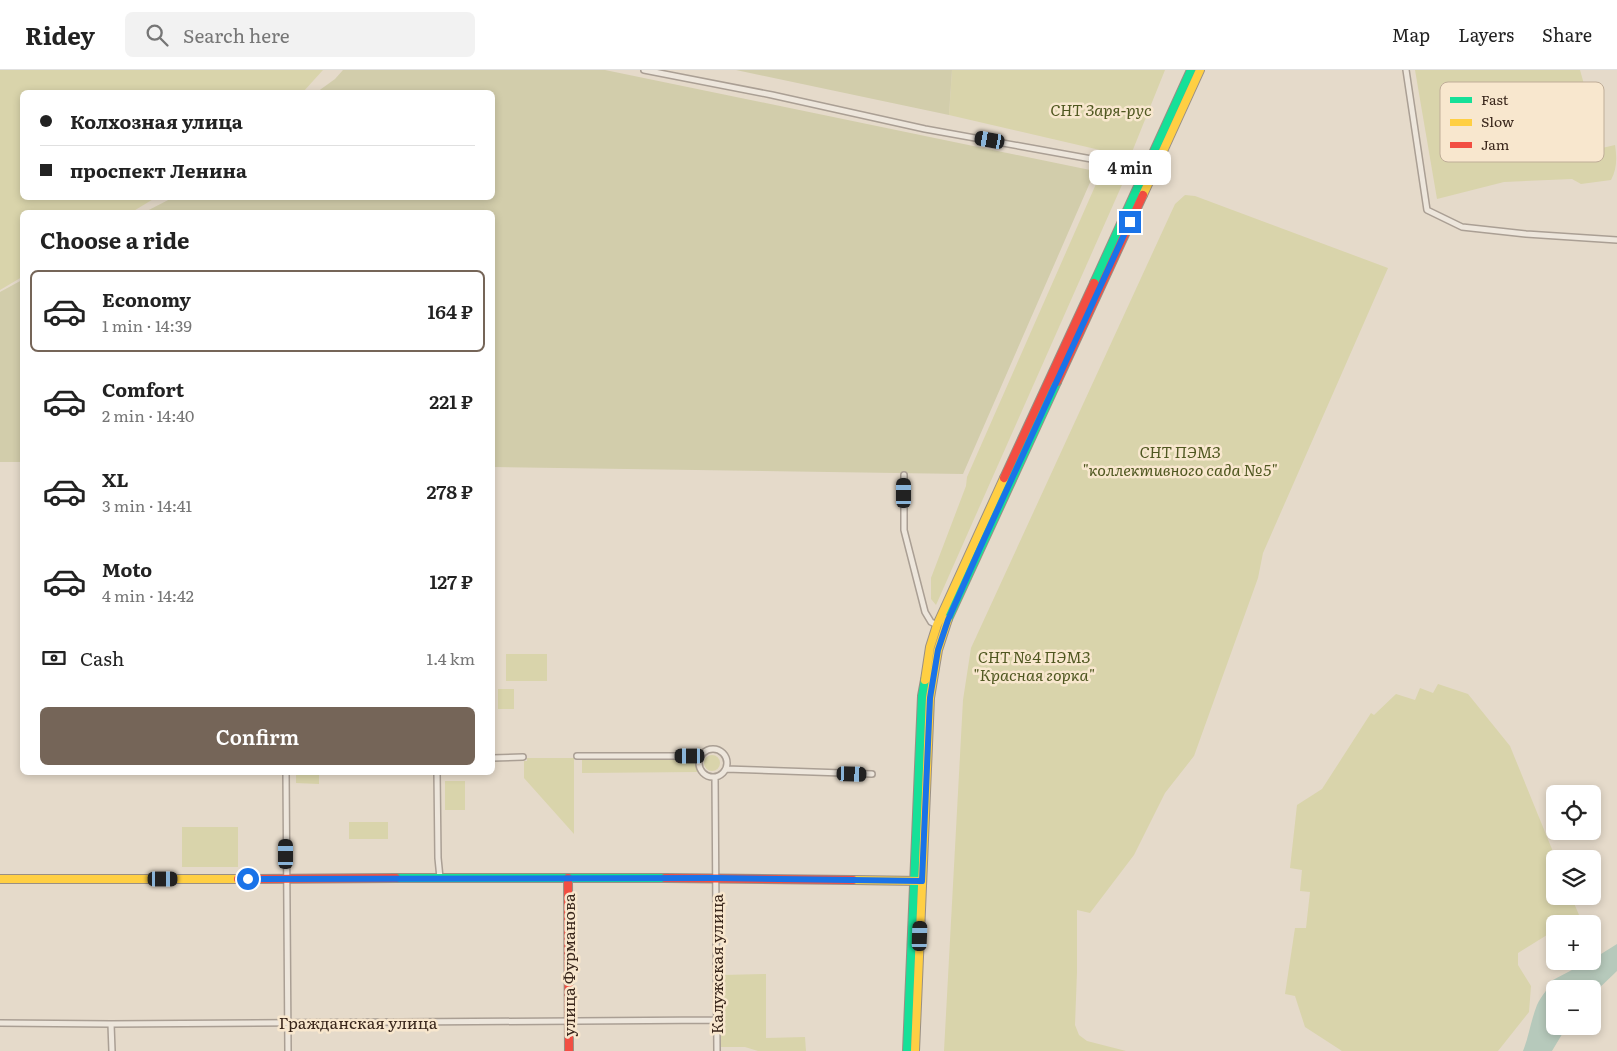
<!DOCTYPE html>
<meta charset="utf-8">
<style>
:root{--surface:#fff;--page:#f2f2f2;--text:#222;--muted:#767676;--line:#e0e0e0;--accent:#756558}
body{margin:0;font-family:Literata,serif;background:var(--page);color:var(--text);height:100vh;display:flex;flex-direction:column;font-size:19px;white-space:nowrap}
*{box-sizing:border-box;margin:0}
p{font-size:16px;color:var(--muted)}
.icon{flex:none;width:28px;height:28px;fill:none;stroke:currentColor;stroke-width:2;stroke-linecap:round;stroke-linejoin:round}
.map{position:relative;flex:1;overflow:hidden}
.side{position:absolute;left:20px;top:140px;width:475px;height:565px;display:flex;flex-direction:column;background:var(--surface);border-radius:8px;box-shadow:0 2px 8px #0003}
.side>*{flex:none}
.banner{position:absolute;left:20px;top:20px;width:475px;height:110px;border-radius:8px;box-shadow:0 2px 8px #0003;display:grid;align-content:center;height:110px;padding:0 20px;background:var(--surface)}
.buttons{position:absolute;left:1546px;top:715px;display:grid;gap:10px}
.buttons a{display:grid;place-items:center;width:55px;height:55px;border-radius:8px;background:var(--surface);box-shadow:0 2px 8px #0003;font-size:25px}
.end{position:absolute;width:22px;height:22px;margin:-11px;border:6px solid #1a73e8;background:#fff;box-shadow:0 0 0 2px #fff}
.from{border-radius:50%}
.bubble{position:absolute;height:35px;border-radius:8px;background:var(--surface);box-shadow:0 2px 8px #0003;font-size:16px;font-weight:600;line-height:35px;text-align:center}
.car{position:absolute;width:15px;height:30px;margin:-15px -8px;border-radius:6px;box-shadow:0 0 4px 1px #0007;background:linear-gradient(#222 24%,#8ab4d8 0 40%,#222 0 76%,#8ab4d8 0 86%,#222 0)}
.banner b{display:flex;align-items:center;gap:18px;height:48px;font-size:19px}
.banner b+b{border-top:1px solid var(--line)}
.banner i{width:12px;height:12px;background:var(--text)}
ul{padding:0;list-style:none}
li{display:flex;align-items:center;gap:15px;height:82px;margin:0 10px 8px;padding:0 10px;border:2px solid transparent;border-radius:8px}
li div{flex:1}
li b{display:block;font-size:19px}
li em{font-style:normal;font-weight:600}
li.selected{border-color:var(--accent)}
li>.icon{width:45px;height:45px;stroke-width:1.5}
h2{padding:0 20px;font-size:22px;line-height:60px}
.pay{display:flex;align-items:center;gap:12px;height:55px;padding:0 20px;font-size:19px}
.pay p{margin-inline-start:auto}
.action{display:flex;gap:10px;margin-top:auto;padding:10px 20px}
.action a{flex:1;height:58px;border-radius:8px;background:var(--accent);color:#fff;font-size:20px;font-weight:600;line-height:58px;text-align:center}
header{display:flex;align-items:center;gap:30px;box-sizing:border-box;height:70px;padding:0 25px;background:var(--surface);border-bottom:1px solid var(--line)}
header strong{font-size:24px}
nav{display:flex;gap:28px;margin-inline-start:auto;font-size:18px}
.search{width:350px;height:45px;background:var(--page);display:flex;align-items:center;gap:12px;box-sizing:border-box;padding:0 18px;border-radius:8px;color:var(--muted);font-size:19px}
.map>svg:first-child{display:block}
.green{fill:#d9d4ab}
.cemetery{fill:#d2cdab}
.water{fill:#b6c9bb}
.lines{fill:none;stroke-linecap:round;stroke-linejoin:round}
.street-casing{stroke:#aa9f94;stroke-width:8}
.fast-casing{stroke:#998f84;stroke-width:10}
.slow-casing{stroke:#998f84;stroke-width:10}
.jam-casing{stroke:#998f84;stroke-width:10}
.street{stroke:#ede6dc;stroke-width:5}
.fast{stroke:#16e098;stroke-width:8}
.slow{stroke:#ffcf43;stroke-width:8}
.jam{stroke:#f24e42;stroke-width:8}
.route{stroke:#1a73e8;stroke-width:6}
.labels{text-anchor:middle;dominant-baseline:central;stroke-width:5;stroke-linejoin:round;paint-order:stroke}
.park-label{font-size:16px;font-style:italic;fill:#4f5720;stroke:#f8e7ce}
.street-label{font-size:16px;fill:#39261b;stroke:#f8e7ce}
.key{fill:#f8e7ce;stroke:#bfad98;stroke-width:1}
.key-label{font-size:14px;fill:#39261b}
</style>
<header>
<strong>Ridey</strong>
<div class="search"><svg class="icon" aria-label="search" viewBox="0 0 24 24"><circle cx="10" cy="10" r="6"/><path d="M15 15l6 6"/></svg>Search here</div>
<nav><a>Map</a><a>Layers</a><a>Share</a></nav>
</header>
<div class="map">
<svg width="1617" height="981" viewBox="0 0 1617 981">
<rect width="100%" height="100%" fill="#e5daca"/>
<path class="green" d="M0 0H323L303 22H22V128H155L132 142H22V207L0 220Z
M952 0H1165L1130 87 949 45Z
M1415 0H1580L1602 78 1615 75C1617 88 1617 99 1611 110L1581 114 1572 109 1504 112 1437 129Z
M1110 100 1125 108 936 535 931 529V508L966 416 967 407 1100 105Z
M1185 125 1195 126 1388 198 1263 483 1258 508 1194 686 1165 723 1134 785 1090 843 1077 840V902L1075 955 1079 965 1087 971 1126 981H944L963 630 971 578 1175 134Z
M506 584H547V611H506Z
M1438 614 1468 624 1510 676 1556 789 1555 826H1571L1579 845 1564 854H1555V860L1518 883V895L1531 916 1529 942 1498 981H1342L1305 957 1295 926 1285 924 1295 858H1306L1310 822 1300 821 1302 800 1290 798 1297 735 1322 719 1371 643 1374 645 1396 624 1415 630 1420 618 1433 623Z
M498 619H514V639H498Z
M704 693a8 8 0 1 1 16 0a8 8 0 1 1-16 0Z
M527 688H574V764L524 708V691H527Z
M697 688V702L582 703V689Z
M296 703H319V714L296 713Z
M445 711H465V740H445Z
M349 752H388V769H349Z
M182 757H238V797H182Z
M766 904V968L805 967 806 981H758L745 977H721V905Z"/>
<path class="cemetery" d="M343 0H605L1095 101 963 404 493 397 492 142H145L172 128H492V22H317L335 9Z
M736 0H952L949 45Z
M22 210V392H0V222Z"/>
<path class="water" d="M1617 874V901L1593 924 1592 919H1555V956H1567L1552 981H1523C1529 966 1531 950 1537 935 1541 926 1548 920 1551 911L1589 891H1592L1593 889Z"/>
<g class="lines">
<defs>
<path id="street" d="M644 0 772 25 925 59 1097 90 1145 101
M1406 0 1427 140 1462 157 1526 164 1617 170
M904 405V460L925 542 931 552 937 555
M699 693a14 14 0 1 1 28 0a14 14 0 1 1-28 0Z
M577 686H701
M492 688 523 687
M726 699 872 704
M286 702 288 981
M437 702 438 788 440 808
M715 707 717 981
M0 953 111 954 716 950
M111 954 112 981"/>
<path id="fast" d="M1094 213 1191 0
M948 549 1057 312
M396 808H665
M907 981 922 626 925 610"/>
<path id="slow" d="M1143 125 1200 0
M925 610 930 577 937 555 1004 408
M0 809H238
M853 810 920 811
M915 981 930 628 938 580 948 549"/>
<path id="jam" d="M1057 312 1143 125
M1004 408 1094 213
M568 808 569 981
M665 808 853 810
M238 809 396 808"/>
</defs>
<use href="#street" class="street-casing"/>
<use href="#fast" class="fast-casing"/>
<use href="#slow" class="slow-casing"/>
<use href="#jam" class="jam-casing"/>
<use href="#street" class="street"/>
<use href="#fast" class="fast"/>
<use href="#slow" class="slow"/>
<use href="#jam" class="jam"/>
</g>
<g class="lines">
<path class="route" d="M248 809 716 808 922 811 930 628 938 580 948 550 980 478 1130 152"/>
</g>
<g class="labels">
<g class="park-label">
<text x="1101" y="39">СНТ Заря-рус</text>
<text x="1180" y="381">СНТ ПЭМЗ<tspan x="1180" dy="18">"коллективного сада №5"</tspan></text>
<text x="1034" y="586">СНТ №4 ПЭМЗ<tspan x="1034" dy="18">"Красная горка"</tspan></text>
</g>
<g class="street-label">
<text transform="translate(716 894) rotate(-90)">Калужская улица</text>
<text transform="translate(568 895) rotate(-90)">улица Фурманова</text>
<text x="358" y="952">Гражданская улица</text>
</g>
</g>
<rect x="1440" y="12" width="164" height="80" rx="8" class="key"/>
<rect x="1450" y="27" width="22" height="6" fill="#16e098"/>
<rect x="1450" y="49" width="22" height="7" fill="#ffcf43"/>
<rect x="1450" y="72" width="22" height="6" fill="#f24e42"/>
<g class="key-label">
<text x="1481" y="35">Fast</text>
<text x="1481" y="57">Slow</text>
<text x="1481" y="80">Jam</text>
</g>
</svg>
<div class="buttons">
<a><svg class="icon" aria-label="locate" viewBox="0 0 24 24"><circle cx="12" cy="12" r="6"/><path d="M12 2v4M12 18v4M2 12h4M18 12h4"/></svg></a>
<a><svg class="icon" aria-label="layers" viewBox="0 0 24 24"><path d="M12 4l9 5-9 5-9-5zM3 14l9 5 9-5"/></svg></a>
<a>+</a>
<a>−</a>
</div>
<i class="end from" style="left:248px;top:809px"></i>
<i class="end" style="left:1130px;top:152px"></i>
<div class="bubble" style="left:1089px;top:80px;width:82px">4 min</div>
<i class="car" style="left:990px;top:70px;rotate:280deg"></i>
<i class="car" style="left:904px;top:423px;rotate:0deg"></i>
<i class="car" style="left:690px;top:686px;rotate:270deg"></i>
<i class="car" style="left:852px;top:704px;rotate:92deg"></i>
<i class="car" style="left:286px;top:784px;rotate:0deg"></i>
<i class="car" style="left:163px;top:809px;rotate:90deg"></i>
<i class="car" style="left:920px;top:866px;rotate:2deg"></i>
<div class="banner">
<b><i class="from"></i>Колхозная улица</b>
<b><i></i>проспект Ленина</b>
</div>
<section class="side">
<h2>Choose a ride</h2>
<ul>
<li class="selected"><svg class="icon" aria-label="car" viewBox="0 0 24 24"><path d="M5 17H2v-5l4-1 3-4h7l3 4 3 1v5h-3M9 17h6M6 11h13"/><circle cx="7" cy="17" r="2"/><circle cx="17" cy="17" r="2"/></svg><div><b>Economy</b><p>1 min · 14:39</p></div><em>164 ₽</em></li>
<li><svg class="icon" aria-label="car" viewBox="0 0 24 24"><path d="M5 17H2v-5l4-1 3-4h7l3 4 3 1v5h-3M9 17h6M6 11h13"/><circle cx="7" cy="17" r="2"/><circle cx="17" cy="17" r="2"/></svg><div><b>Comfort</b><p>2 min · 14:40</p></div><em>221 ₽</em></li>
<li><svg class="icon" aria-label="car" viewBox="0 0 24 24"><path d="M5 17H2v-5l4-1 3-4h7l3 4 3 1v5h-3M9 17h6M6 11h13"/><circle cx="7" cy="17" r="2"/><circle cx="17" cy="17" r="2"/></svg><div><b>XL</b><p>3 min · 14:41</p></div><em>278 ₽</em></li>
<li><svg class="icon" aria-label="car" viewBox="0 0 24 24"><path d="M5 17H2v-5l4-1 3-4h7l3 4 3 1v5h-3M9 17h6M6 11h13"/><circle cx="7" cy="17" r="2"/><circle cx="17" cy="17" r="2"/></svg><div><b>Moto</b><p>4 min · 14:42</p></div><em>127 ₽</em></li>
</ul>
<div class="pay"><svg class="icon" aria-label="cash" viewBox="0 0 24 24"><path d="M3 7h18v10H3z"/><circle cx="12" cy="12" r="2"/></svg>Cash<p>1.4 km</p></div>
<div class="action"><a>Confirm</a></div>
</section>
</div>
